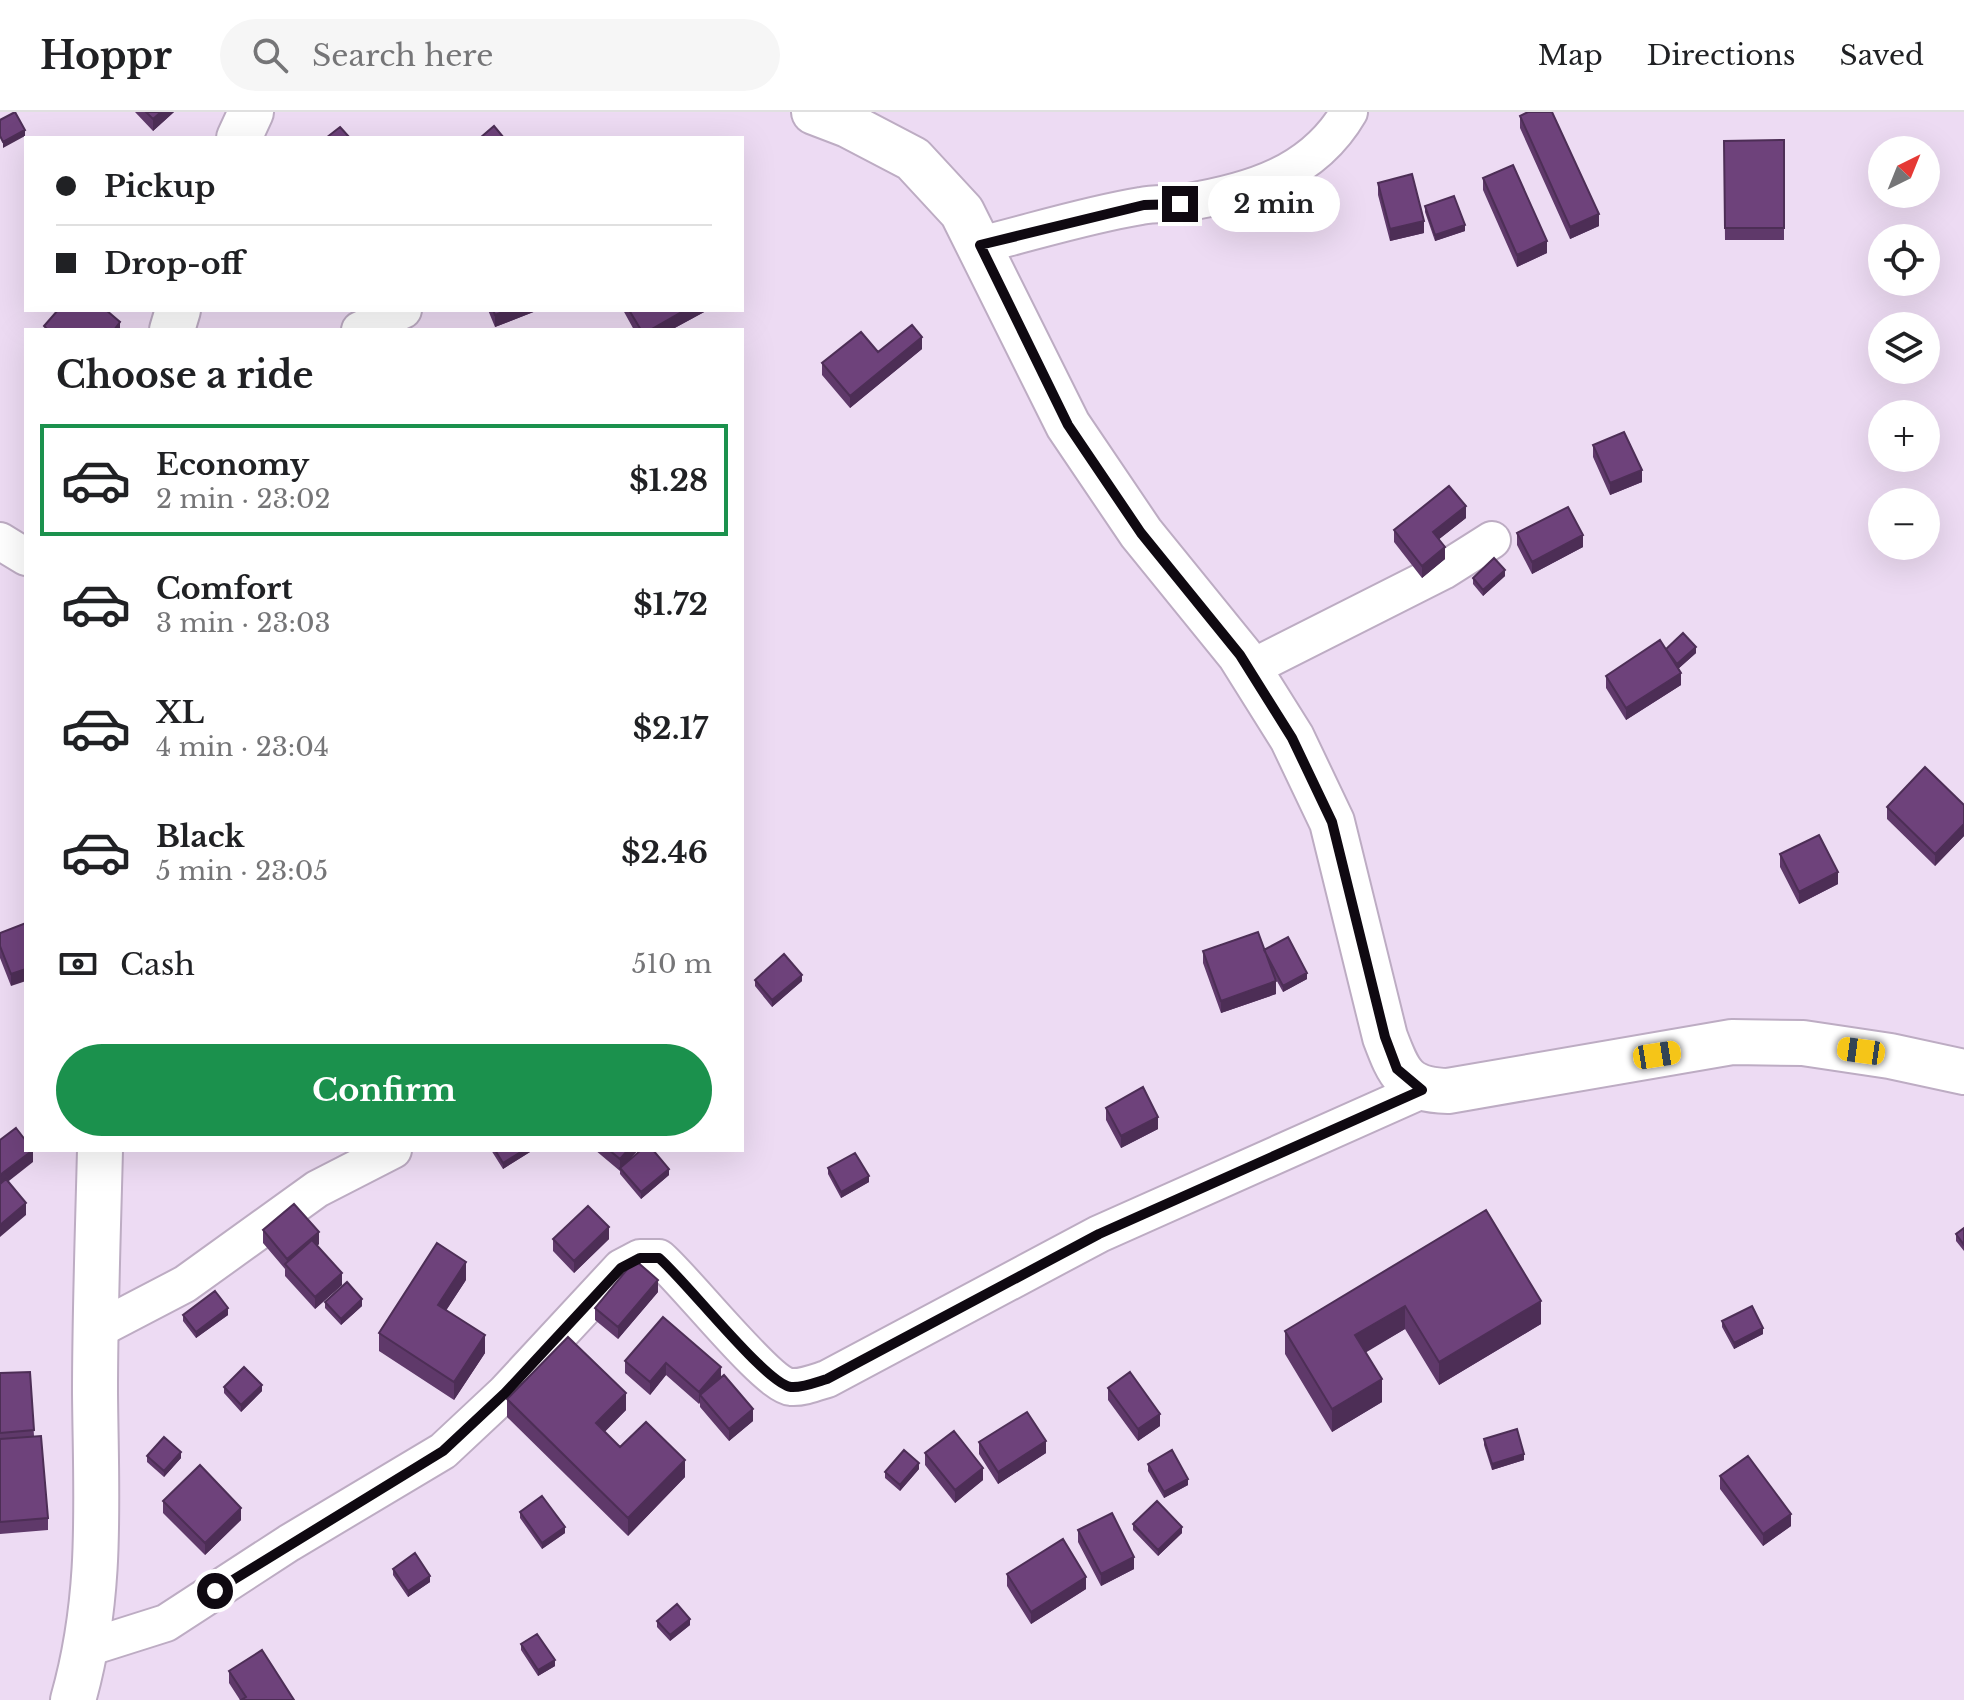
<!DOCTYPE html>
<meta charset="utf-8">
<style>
:root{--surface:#fff;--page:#f6f6f6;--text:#202124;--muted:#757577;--line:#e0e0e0;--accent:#1b914d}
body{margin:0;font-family:"Libre Baskerville",serif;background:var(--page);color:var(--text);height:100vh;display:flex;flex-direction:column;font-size:30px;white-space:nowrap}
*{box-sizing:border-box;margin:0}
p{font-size:26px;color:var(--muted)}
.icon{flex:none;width:44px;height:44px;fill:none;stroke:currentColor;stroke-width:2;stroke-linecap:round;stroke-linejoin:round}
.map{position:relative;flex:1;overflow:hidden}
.side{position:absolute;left:24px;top:216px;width:720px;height:824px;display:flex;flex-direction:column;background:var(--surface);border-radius:0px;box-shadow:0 8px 32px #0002}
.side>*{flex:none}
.top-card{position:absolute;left:24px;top:24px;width:720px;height:176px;border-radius:0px;box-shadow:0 8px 32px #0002;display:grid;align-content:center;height:176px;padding:0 32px;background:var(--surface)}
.needle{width:52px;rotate:43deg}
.buttons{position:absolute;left:1868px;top:24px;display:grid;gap:16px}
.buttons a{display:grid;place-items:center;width:72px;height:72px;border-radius:50%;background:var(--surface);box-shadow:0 8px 32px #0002;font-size:40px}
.end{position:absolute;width:36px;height:36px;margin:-18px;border:10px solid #0f0911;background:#fff;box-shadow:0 0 0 4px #fff}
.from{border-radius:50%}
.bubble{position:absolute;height:56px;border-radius:28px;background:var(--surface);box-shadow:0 8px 32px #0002;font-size:26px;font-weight:700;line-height:56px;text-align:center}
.car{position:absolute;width:24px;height:48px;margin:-24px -12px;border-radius:10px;box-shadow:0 0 6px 2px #0007;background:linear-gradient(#f5c518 24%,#345 0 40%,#f5c518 0 76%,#345 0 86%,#f5c518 0)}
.top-card b{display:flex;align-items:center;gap:28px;height:76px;font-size:30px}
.top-card b+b{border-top:2px solid var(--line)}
.top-card i{width:20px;height:20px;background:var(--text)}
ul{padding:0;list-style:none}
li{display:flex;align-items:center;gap:24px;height:112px;margin:0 16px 12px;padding:0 16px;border:4px solid transparent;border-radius:0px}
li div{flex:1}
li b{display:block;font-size:30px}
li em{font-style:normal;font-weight:700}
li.selected{border-color:var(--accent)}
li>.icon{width:72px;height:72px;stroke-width:1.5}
h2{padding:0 32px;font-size:36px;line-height:96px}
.pay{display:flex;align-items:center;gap:20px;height:88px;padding:0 32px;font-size:30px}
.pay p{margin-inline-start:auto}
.button{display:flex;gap:16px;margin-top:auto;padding:16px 32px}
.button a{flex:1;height:92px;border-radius:48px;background:var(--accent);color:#fff;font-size:32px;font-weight:700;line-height:92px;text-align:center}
header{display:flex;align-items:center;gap:48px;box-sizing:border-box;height:112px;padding:0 40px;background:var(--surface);border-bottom:2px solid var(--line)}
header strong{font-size:38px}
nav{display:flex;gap:44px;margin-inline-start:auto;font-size:28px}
.search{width:560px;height:72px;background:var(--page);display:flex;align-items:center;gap:20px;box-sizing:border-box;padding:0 28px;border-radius:44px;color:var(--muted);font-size:30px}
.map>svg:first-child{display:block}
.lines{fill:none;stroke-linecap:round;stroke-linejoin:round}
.street-casing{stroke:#bdacc3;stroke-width:40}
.secondary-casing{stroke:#bdacc3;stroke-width:48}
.street{stroke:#fff;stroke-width:36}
.secondary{stroke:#fff;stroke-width:44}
.wall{fill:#5f396a}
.shaded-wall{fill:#4d2e56}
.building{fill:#6e427b;stroke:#4d2e56;stroke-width:2}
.route{stroke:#0f0911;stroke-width:10}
</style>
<header>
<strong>Hoppr</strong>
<div class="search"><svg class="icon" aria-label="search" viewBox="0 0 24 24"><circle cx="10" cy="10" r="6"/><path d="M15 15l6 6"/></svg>Search here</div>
<nav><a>Map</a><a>Directions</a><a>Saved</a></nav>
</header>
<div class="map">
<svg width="1964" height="1588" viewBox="0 0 1964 1588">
<rect width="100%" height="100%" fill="#eddbf3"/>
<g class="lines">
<defs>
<path id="street" d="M980 133C1033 120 1086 103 1141 94 1155 91 1169 93 1183 91 1250 80 1313 62 1349 0
M360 218 403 198
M0 429 26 445
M1249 557 1443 459 1492 428
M95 1219 185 1172 317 1077 393 1038
M87 1536 166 1511 289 1431 443 1339 505 1281 621 1156 640 1146H659C686 1169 766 1272 791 1275 802 1276 817 1270 827 1267L1099 1122 1422 978"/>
<path id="secondary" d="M814 0 848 13 913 47 962 100 1068 313 1141 421 1240 543 1292 626 1332 710 1385 925C1399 962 1405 978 1448 979L1732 930 1803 931 1890 944 1964 960
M239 26 251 0
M172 218 178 198
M73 1588C103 1483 96 1388 95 1281 95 1200 98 1119 100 1038"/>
</defs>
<use href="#street" class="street-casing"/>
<use href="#secondary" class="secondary-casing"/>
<use href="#street" class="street"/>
<use href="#secondary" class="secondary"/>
</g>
<path class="wall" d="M135 0H174L153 19Z
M1520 4 1599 114 1570 127 1520 16Z
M1784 28V128H1725L1724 29Z
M1483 66 1547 141 1517 155 1483 78Z
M1378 71 1424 121 1390 129 1378 83Z
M1276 84 1320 109 1285 119 1276 90Z
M1425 94 1465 119 1435 129 1425 100Z
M488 198H536V199L495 215Z
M623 198H706V199L671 218H634Z
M922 237 850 296 822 263V251L878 240Z
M1593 333 1642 370 1610 383 1593 345Z
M1466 406 1439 427 1445 447 1422 466 1394 430V418Z
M1517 421 1583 435 1532 462 1517 433Z
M1505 464 1483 484 1473 472V466Z
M1666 537 1696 541 1679 556 1681 573 1626 608 1606 576V564Z
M1964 693V724L1935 754 1887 707V695Z
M1780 742 1838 772 1799 792 1780 755Z
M26 811 11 874 0 846V821Z
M1265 838 1307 867 1283 880 1273 862 1276 882 1221 901 1203 851V839Z
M755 868 802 869 772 895 755 874Z
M1106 996 1158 1017 1121 1036 1106 1008Z
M491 1038H530V1040L503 1057Z
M595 1038H638L630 1047 669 1063 641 1087 620 1062V1059Z
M828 1056 869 1070 841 1086 828 1062Z
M1486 1098 1541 1212 1439 1273 1405 1217 1365 1240 1382 1290 1332 1320 1285 1242V1219Z
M1964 1116V1139L1956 1129V1122Z
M263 1118 319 1132 317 1134 342 1173 315 1197 285 1164V1157L263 1131Z
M553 1127H609L574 1161 553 1139Z
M466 1168 446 1198 485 1241 454 1288 379 1239V1221Z
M658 1180 618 1227 595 1208V1196Z
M325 1190 362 1194 341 1213 325 1196Z
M183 1203H228L196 1226 183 1209Z
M663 1205 721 1266 753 1309 729 1329 700 1295V1290L699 1292 666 1263 650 1283 625 1261V1249Z
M1722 1209 1763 1222 1734 1237 1722 1215Z
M30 1260 34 1324 48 1406V1418L0 1422V1261Z
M224 1275 262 1279 241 1300 224 1281Z
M1108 1276 1160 1314 1138 1329 1108 1288Z
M507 1287 626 1298 604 1320 620 1335 685 1365 628 1424 507 1305Z
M1484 1327 1524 1348 1492 1358 1484 1333Z
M979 1330 1046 1341 998 1372 979 1342Z
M925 1341 983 1368 955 1391 925 1353Z
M147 1344 181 1346 164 1365 147 1350Z
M1148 1352 1188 1373 1164 1386 1148 1359Z
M919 1357 900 1379 885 1366V1360Z
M1720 1364 1791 1414 1763 1434 1720 1377Z
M163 1389 241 1408 205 1443 163 1401Z
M520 1400 565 1421 542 1437 520 1406Z
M1133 1412 1182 1421 1158 1444 1133 1418Z
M1078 1418 1134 1457 1101 1474 1078 1430Z
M393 1457 430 1470 408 1485 393 1463Z
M1007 1462 1086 1477 1031 1512 1007 1474Z
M657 1509 690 1513 670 1529 657 1515Z
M521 1532 555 1554 538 1564 521 1538Z
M229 1559 294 1588H240L229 1571Z"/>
<path class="shaded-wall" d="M161 0H174L153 19V7Z
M25 18V24L3 36V30Z
M1599 102V114L1570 127V115Z
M1320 103V109L1285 119V113Z
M1424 109V121L1390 129V117Z
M1465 113V119L1435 129V123Z
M1547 129V141L1517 155V143Z
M508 198H536V199L495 215V203Z
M685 198 706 199 671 218H650Z
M120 210V218H114Z
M922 225V237L850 296V284Z
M1642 358V370L1610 383V371Z
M1466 394V406L1433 432V420Z
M1583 423V435L1532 462V450Z
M1445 435V447L1422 466V454Z
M1505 458V464L1483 484V478Z
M1696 535V541L1677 558V552Z
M1681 561V573L1626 608V596Z
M1964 712V724L1935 754V742Z
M1838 760V772L1799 792V780Z
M26 857V869L11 874V862Z
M1307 861V867L1283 880V874Z
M802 863V869L772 895V888Z
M1276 869V882L1221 901V889Z
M1158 1005V1017L1121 1036V1024Z
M33 1038V1050L0 1076V1063Z
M524 1038H530V1040L503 1057V1051Z
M628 1038H638L621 1057 620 1056V1059V1047Z
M669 1057V1063L641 1087V1080Z
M869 1064V1070L841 1086V1080Z
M26 1091V1103L0 1125V1113Z
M609 1115V1127L574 1161V1149Z
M319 1120V1132L290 1157 287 1153V1147Z
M466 1150V1168L438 1211V1193Z
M342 1161V1173L315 1197V1185Z
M658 1168V1180L618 1227V1215Z
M362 1187V1194L341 1213V1207Z
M1541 1189V1212L1439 1273V1250Z
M1405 1194V1217L1355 1247V1223Z
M228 1196V1203L196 1226V1220Z
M1763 1216V1222L1734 1237V1231Z
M485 1223V1241L454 1288V1270Z
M666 1251V1263L650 1283V1270Z
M721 1255V1267L700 1283V1290L699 1292V1280Z
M1382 1267V1290L1332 1320V1297Z
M262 1273V1279L241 1300V1293Z
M626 1281V1298L596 1329V1311Z
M753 1297V1309L729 1329V1317Z
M1160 1302V1314L1138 1329V1317Z
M1046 1329V1341L998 1372V1360Z
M181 1340V1346L164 1365V1359Z
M1524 1342V1348L1492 1358V1352Z
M685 1348V1365L628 1424V1406Z
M919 1351V1357L900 1379V1373Z
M983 1356V1368L955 1391V1378Z
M1188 1367V1373L1164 1386V1380Z
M241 1396V1408L205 1443V1431Z
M1791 1402V1414L1763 1434V1422Z
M565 1415V1421L542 1437V1431Z
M1182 1415V1421L1158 1444V1438Z
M1134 1445V1457L1101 1474V1462Z
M430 1464V1470L408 1485V1479Z
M1086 1465V1477L1031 1512V1500Z
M690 1507V1513L670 1529V1523Z
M555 1548V1554L538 1564V1558Z"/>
<path class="building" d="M15 0 25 18 3 30 0 24V8Z
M146 0H161L153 7Z
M1528 0H1552L1599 102 1570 115 1520 4Z
M494 14 504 26H480Z
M340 15 350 26H326Z
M1784 28V116H1725L1724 29Z
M1513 53 1547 129 1517 143 1483 66Z
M1412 62 1424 109 1390 117 1378 71Z
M1311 73 1320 103 1285 113 1276 84Z
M1454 84 1465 113 1435 123 1425 94Z
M58 198H106L120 210 114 218H48L44 214Z
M493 198H508L495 203Z
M629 198H685L650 218H641Z
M912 213 922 225 850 284 822 251 861 220 878 240Z
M1624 320 1642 358 1610 371 1593 333Z
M1449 374 1466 394 1433 420 1445 435 1422 454 1394 418Z
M1568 395 1583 423 1532 450 1517 421Z
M1494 446 1505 458 1483 478 1473 466Z
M1683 521 1696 535 1677 552 1666 537Z
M1660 528 1681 561 1626 596 1606 564Z
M1925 655 1964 693V712L1935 742 1887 695Z
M1819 723 1838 760 1799 780 1780 742Z
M26 811V857L11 862 0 834V821Z
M1258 820 1276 869 1221 889 1203 839Z
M1288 825 1307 861 1283 874 1264 838Z
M784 842 802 863 772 888 755 868Z
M1143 975 1158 1005 1121 1024 1106 996Z
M16 1016 26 1029V1038H33L0 1063V1028Z
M495 1038H524L503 1051Z
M609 1038H628L620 1047Z
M641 1038H653L669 1057 641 1080 620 1056Z
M855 1041 869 1064 841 1080 828 1056Z
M6 1067 26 1091 0 1113V1072Z
M294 1092 319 1120 287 1147 263 1118Z
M588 1094 609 1115 574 1149 553 1127Z
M1486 1098 1541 1189 1439 1250 1405 1194 1355 1223 1382 1267 1332 1297 1285 1219Z
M1964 1116V1133L1956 1122Z
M312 1128 342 1161 315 1185 285 1152Z
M437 1131 466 1150 438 1193 485 1223 454 1270 379 1221Z
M635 1148 658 1168 618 1215 595 1196Z
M347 1170 362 1187 341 1207 325 1190Z
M215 1179 228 1196 196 1220 183 1203Z
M1752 1194 1763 1216 1734 1231 1722 1209Z
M663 1205 721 1255 699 1280 666 1251 650 1270 625 1249Z
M568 1225 626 1281 596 1311 620 1335 646 1310 685 1348 628 1406 507 1287Z
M244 1255 262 1273 241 1293 224 1275Z
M30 1260 34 1318 0 1321V1261Z
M1130 1260 1160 1302 1138 1317 1108 1276Z
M724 1263 753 1297 729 1317 700 1283Z
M1027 1300 1046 1329 998 1360 979 1330Z
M1517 1317 1524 1342 1492 1352 1484 1327Z
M954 1319 983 1356 955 1378 925 1341Z
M41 1324 48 1406 0 1410V1327Z
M164 1325 181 1340 164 1359 147 1344Z
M904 1338 919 1351 900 1373 885 1360Z
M1172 1338 1188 1367 1164 1380 1148 1352Z
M1748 1344 1791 1402 1763 1422 1720 1364Z
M200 1353 241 1396 205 1431 163 1389Z
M542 1384 565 1415 542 1431 520 1400Z
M1157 1389 1182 1415 1158 1438 1133 1412Z
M1112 1401 1134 1445 1101 1462 1078 1418Z
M1063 1427 1086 1465 1031 1500 1007 1462Z
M415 1441 430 1464 408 1479 393 1457Z
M677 1492 690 1507 670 1523 657 1509Z
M537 1522 555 1548 538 1558 521 1532Z
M262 1538 294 1588H241L246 1585 229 1559Z"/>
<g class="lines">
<path class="route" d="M215 1479 443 1339 505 1281 621 1156 640 1146H659C686 1169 766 1272 791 1275 802 1276 817 1270 827 1267L1099 1122 1422 978 1397 957 1385 925 1332 710 1292 626 1240 543 1141 421 1068 313 980 133 1144 93 1180 92"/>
</g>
</svg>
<div class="buttons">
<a><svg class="needle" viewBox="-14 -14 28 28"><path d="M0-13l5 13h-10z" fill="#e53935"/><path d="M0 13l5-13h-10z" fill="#757577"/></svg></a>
<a><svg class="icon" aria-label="locate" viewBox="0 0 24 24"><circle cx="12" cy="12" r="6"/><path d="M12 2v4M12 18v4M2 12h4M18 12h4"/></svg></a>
<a><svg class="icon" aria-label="layers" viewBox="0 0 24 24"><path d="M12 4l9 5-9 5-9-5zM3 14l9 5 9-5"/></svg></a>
<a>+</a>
<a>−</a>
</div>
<i class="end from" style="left:215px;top:1479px"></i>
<i class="end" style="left:1180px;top:92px"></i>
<div class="bubble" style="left:1208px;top:64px;width:132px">2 min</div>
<i class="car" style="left:1861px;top:939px;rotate:278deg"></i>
<i class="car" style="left:1657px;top:943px;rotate:81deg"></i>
<div class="top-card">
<b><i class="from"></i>Pickup</b>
<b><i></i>Drop-off</b>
</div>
<section class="side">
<h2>Choose a ride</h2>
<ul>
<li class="selected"><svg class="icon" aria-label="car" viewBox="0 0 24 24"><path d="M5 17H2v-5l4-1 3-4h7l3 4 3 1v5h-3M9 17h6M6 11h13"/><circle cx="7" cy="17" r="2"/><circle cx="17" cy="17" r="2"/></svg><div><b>Economy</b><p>2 min · 23:02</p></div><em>$1.28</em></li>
<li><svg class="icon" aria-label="car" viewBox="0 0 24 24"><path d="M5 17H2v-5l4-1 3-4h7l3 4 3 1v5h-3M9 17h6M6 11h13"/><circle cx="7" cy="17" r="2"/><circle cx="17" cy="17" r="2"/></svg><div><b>Comfort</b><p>3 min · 23:03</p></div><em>$1.72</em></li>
<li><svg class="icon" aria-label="car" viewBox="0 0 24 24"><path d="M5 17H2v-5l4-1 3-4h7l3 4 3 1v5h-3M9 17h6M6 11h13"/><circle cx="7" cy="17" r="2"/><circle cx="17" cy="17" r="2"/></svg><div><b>XL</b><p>4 min · 23:04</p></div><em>$2.17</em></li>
<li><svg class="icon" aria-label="car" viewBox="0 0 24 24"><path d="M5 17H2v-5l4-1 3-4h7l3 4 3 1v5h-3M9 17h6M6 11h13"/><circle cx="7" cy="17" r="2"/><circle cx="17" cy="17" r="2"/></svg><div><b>Black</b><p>5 min · 23:05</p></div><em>$2.46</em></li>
</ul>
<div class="pay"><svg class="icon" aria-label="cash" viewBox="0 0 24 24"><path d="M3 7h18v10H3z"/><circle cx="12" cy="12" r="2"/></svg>Cash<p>510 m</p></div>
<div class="button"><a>Confirm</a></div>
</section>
</div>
